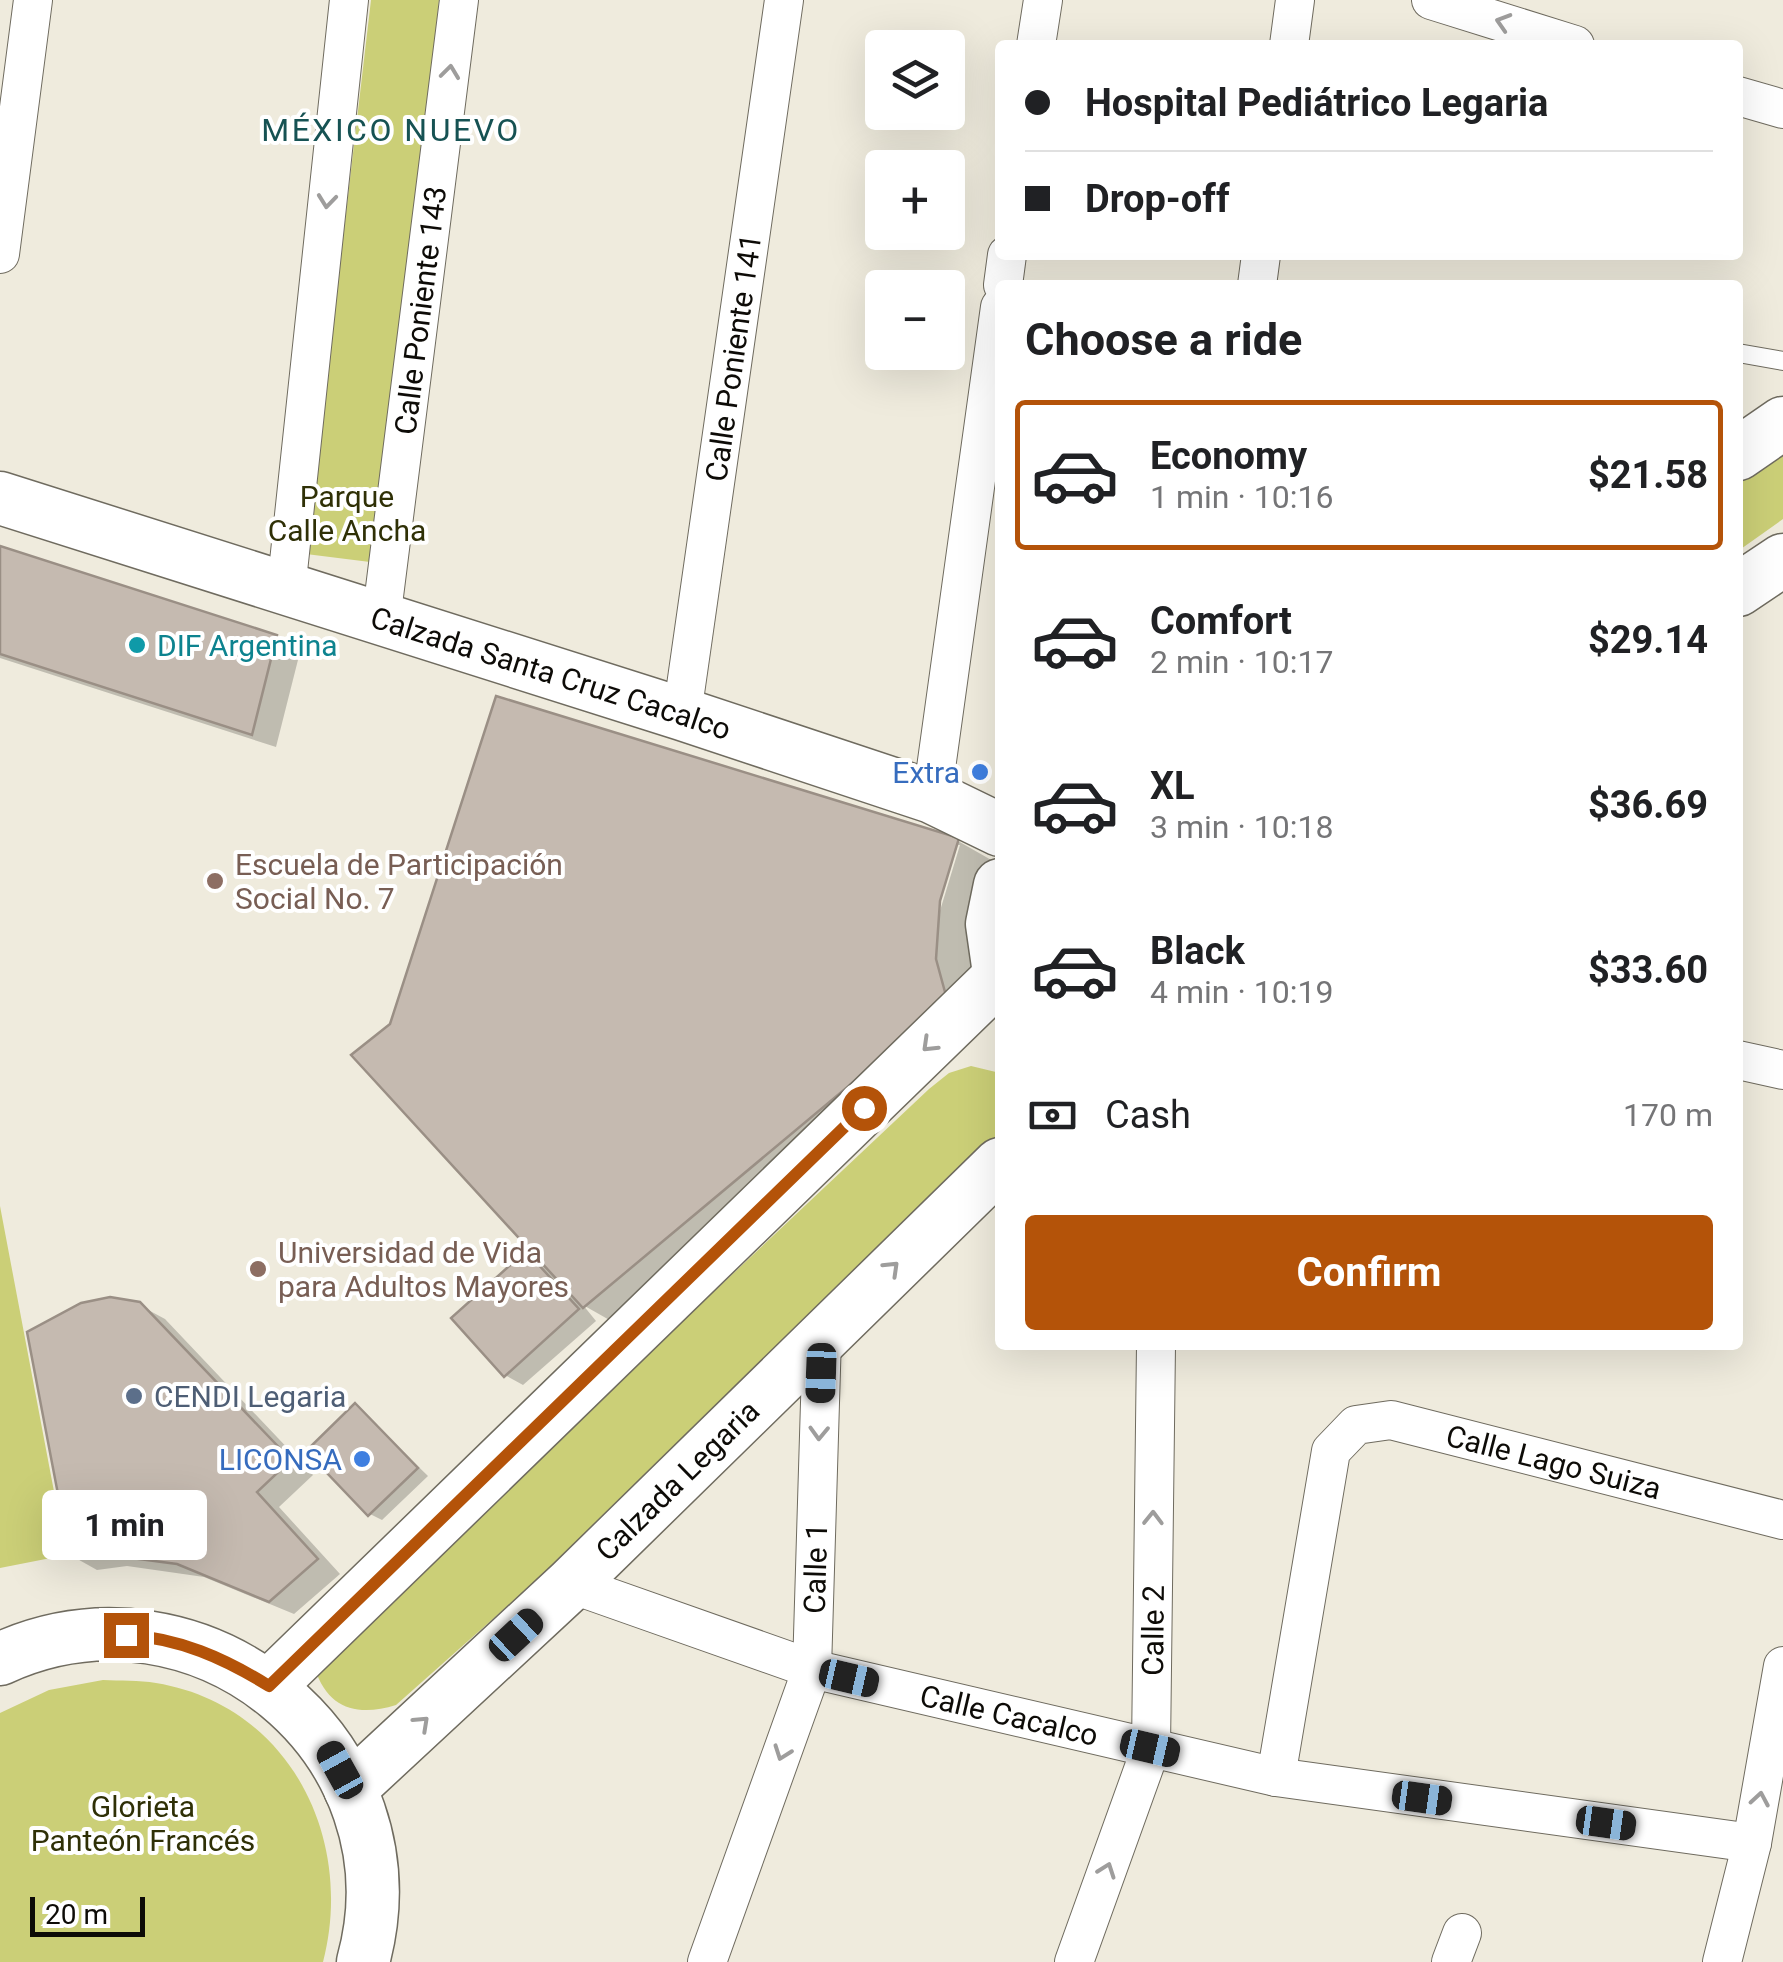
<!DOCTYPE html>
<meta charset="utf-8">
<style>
:root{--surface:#fff;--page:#f6f6f6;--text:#202124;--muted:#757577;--line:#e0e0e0;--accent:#b45309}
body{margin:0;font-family:Roboto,sans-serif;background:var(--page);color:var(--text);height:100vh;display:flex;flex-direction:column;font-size:38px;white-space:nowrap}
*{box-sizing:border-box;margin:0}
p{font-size:32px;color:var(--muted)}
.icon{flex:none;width:55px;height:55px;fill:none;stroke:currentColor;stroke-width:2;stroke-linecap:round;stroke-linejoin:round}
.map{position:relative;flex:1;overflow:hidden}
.side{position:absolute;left:995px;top:280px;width:748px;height:1070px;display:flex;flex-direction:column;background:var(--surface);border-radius:10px;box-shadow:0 10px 40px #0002}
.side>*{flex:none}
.hud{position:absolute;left:995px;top:40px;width:748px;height:220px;border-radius:10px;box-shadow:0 10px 40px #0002;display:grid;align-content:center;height:220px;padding:0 30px;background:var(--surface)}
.controls{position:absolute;left:865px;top:30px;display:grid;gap:20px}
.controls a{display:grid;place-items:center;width:100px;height:100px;border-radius:10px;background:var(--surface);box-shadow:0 10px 40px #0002;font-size:50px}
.scale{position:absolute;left:30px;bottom:25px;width:115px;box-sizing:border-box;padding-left:10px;border:5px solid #0d0b07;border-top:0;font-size:28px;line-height:35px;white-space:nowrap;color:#0d0b07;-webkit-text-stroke:8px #fff;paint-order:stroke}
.end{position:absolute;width:45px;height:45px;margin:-22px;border:12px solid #b45309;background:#fff;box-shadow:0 0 0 5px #fff}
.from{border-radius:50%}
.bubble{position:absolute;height:70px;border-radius:10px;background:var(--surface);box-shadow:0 10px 40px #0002;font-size:32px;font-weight:700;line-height:70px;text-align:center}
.car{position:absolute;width:30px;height:60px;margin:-30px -15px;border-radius:12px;box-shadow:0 0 8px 2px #0007;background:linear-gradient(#222 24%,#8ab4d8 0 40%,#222 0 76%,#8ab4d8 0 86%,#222 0)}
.hud b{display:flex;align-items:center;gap:35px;height:95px;font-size:38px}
.hud b+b{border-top:2px solid var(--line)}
.hud i{width:25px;height:25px;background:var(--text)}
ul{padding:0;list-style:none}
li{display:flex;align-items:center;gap:30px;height:150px;margin:0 20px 15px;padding:0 10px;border:5px solid transparent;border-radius:10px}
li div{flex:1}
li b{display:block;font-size:38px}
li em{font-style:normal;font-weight:700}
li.selected{border-color:var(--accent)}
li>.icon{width:90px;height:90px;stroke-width:1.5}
h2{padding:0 30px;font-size:45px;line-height:120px}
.pay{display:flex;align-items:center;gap:25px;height:110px;padding:0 30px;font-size:38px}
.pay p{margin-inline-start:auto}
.action{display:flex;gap:20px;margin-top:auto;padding:20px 30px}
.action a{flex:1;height:115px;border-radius:10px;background:var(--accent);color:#fff;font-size:40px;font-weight:700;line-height:115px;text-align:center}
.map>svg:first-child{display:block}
.green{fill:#cbcf77}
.shadow{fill:#0003;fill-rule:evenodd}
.building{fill:#c5bab0;stroke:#9a8f85;stroke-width:2.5}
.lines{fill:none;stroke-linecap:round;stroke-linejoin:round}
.lane-casing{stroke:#6f6b5f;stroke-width:20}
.street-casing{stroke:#6f6b5f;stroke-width:40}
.secondary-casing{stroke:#6f6b5f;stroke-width:55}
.lane{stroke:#fff;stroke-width:18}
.street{stroke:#fff;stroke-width:38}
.secondary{stroke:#fff;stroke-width:52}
.oneway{stroke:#9e9d9c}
.route{stroke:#b45309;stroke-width:12}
.culture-dot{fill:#0f9aa8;stroke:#fff;stroke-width:4}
.shop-dot{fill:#3f7fe0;stroke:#fff;stroke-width:4}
.education-dot{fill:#8d6e63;stroke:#fff;stroke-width:4}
.service-dot{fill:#5c6f8a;stroke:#fff;stroke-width:4}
.labels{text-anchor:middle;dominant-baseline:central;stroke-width:8;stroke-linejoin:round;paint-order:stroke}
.street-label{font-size:30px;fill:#0d0b07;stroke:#fff}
.park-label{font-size:30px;fill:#2f3006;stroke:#fff}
.culture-label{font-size:30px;fill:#0d838f;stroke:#fff;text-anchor:start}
.shop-label{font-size:30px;fill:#366cbe;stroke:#fff;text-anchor:end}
.education-label{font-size:30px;fill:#785e54;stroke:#fff;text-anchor:start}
.service-label{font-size:30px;fill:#4e5e75;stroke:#fff;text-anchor:start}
.neighbourhood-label{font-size:32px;letter-spacing:2.5px;fill:#165253;stroke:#fff}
</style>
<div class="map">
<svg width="1783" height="1962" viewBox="0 0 1783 1962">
<rect width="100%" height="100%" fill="#efebdd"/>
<path class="green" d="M371 0H439L378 563 306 554Z
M1783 442V519L1738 551V473Z
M971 1066 1000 1073V1169L396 1705C358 1717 328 1709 315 1669L388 1586 721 1285 929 1089 949 1073Z
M0 1206 66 1555 0 1568Z
M103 1680C120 1681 139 1680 156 1683 290 1705 355 1839 323 1962H0V1713L49 1690Z"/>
<path class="shadow" d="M0 548 276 638 300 652 276 747 0 658Z
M958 841 993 861 974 922 970 981 620 1326 583 1305 596 1321 523 1385 505 1375 526 1254 545 1265ZM954 845H960L939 914 934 913Z
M139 1305 165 1319 313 1475 279 1507 340 1574 294 1614 204 1577 127 1566 97 1570 72 1556Z
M356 1406 428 1476 382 1520 370 1514Z"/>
<path class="building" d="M0 546 277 635 252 735 0 654Z
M496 696 959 838 940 901 936 959 948 1003 583 1308 351 1055 390 1024Z
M526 1251 579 1309 504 1377 451 1318Z
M110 1297 140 1302 291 1460 257 1492 318 1559 269 1602 177 1564 101 1554 70 1557 27 1332 81 1303Z
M355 1403 418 1468 368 1516 306 1451Z"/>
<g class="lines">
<defs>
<path id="lane" d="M1738 353 1783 361"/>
<g id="street">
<path d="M1431 0 1575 45"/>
<path d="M1036 45 1043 0"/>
<path d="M1289 45 1295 0"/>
<path d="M1738 96 1783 109"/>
<path d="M0 254 33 0"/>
<path d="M1003 285 1007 255"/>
<path d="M1257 285 1261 255"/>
<path d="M286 590 349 0"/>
<path id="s1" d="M381 620 459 0"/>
<path id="s2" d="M682 714 784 0"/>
<path d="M932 797 1000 307"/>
<path d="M1738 1060 1783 1070"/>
<path id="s3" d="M571 1584 812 1669 1276 1777 1752 1843"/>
<path id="s4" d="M1276 1777 1331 1451 1356 1425 1391 1420 1783 1520"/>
<path id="s5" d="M707 1962 812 1669 822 1336"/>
<path id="s6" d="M1074 1962 1151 1748 1156 1345"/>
<path d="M1451 1962 1462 1933"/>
<path d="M1722 1962 1752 1843 1783 1666"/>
</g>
<g id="secondary">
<path d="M1738 454 1783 423"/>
<path id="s7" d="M0 498 682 714 932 797 1000 830"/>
<path d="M1738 590 1783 560"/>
<path d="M1000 885 992 924 1000 980"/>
<path d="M0 1659C199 1567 422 1748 363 1962"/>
<path d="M269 1686 999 977"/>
<path id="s8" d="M350 1789 571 1584 1000 1164"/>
</g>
</defs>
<use href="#lane" class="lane-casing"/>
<use href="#street" class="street-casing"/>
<use href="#secondary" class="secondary-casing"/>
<use href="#lane" class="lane"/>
<use href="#street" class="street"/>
<use href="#secondary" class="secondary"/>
</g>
<defs><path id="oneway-chevron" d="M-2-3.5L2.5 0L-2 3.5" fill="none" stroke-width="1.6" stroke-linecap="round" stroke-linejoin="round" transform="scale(2.5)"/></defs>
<g class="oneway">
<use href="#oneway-chevron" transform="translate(1503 22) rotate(-163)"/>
<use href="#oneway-chevron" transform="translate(450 72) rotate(-83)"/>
<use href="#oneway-chevron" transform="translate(327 201) rotate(96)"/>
<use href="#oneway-chevron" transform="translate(929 1045) rotate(136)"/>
<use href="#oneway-chevron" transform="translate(892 1268) rotate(-44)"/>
<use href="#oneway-chevron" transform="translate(819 1433) rotate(92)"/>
<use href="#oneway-chevron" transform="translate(1153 1518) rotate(-89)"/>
<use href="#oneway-chevron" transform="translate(422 1723) rotate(-43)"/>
<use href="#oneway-chevron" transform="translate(782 1753) rotate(110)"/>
<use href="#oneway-chevron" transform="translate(1760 1799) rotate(-80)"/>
<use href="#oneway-chevron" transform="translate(1107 1870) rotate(-70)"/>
</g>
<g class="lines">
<path class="route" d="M126 1635C179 1638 224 1658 269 1686L864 1108"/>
</g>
<circle class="culture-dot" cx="137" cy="645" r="10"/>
<g class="shop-dot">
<circle cx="980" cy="772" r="10"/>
<circle cx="362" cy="1459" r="10"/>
</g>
<g class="education-dot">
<circle cx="215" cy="881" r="10"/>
<circle cx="258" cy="1269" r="10"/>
</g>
<circle class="service-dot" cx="134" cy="1396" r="10"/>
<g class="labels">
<g class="street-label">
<text stroke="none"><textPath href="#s1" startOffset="312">Calle Poniente 143</textPath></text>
<text stroke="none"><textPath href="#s2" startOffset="360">Calle Poniente 141</textPath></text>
<text stroke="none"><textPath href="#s7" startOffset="578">Calzada Santa Cruz Cacalco</textPath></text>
<text stroke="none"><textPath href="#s4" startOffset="570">Calle Lago Suiza</textPath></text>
<text stroke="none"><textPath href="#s8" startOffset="450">Calzada Legaria</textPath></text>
<text stroke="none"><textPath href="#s5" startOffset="412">Calle 1</textPath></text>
<text stroke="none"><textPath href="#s6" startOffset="345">Calle 2</textPath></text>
<text stroke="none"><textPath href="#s3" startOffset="458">Calle Cacalco</textPath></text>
</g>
<g class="park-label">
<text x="347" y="496">Parque<tspan x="347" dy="34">Calle Ancha</tspan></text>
<text x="143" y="1806">Glorieta<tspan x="143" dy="34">Panteón Francés</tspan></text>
</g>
<g class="culture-label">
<text x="157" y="645">DIF Argentina</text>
</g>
<g class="shop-label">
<text x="960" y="772">Extra</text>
<text x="342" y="1459">LICONSA</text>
</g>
<g class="education-label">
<text x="235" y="864">Escuela de Participación<tspan x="235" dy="34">Social No. 7</tspan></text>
<text x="278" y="1252">Universidad de Vida<tspan x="278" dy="34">para Adultos Mayores</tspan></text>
</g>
<g class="service-label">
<text x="154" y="1396">CENDI Legaria</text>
</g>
<g class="neighbourhood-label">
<text x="391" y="130">MÉXICO NUEVO</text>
</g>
</g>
</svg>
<div class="controls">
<a><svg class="icon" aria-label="layers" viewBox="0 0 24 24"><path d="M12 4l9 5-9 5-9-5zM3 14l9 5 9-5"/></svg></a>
<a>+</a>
<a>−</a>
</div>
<div class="scale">20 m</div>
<i class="end from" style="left:864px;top:1108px"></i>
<i class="end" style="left:126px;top:1635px"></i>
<div class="bubble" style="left:42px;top:1490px;width:165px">1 min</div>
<i class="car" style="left:821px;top:1373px;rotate:182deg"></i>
<i class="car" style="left:516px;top:1635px;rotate:47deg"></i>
<i class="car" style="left:849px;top:1678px;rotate:103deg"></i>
<i class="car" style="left:1150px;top:1748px;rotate:103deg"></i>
<i class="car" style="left:340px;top:1770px;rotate:331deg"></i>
<i class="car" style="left:1422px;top:1798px;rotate:98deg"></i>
<i class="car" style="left:1606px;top:1823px;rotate:98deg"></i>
<div class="hud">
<b><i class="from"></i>Hospital Pediátrico Legaria</b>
<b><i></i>Drop-off</b>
</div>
<section class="side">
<h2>Choose a ride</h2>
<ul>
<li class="selected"><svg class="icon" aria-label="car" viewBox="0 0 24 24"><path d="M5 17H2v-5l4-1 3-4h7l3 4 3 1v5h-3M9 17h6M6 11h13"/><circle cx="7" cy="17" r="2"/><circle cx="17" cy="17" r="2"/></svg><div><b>Economy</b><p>1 min · 10:16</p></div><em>$21.58</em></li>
<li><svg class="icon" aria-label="car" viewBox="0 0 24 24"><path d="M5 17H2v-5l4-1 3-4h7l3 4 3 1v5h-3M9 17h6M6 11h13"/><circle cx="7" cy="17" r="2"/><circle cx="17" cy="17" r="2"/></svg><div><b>Comfort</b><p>2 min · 10:17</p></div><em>$29.14</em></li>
<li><svg class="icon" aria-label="car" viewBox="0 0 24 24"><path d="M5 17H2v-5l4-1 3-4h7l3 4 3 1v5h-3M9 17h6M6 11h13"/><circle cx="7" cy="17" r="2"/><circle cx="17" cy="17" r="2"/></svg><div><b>XL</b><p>3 min · 10:18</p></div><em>$36.69</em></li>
<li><svg class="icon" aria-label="car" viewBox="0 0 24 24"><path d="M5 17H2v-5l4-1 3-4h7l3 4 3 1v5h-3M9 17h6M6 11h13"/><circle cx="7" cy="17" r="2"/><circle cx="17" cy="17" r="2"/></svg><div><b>Black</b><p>4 min · 10:19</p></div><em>$33.60</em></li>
</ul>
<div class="pay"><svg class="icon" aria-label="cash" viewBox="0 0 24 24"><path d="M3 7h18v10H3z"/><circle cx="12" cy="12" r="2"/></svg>Cash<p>170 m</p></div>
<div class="action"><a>Confirm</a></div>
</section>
</div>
